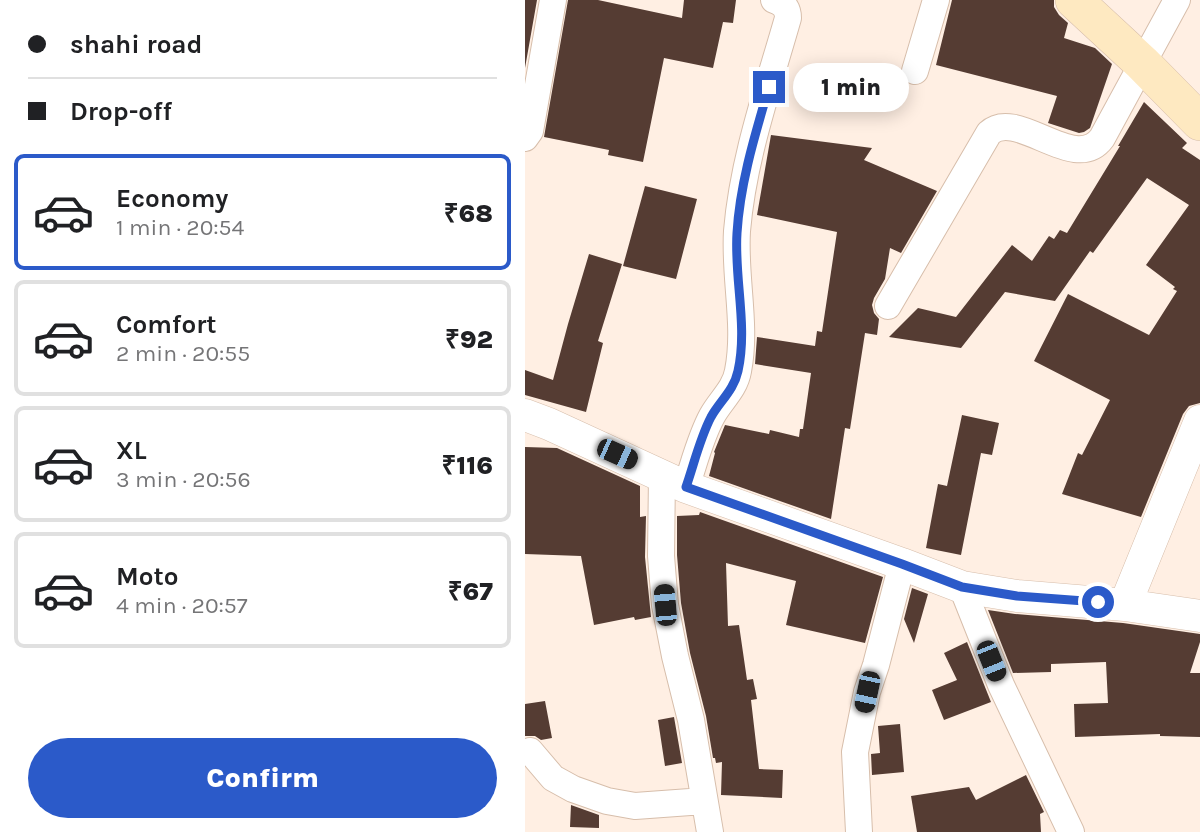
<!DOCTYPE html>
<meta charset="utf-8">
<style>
:root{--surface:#fff;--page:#f6f6f6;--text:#202124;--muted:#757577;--line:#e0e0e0;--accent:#2b5ac9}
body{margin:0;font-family:Karla,sans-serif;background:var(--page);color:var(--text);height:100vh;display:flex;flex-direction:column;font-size:26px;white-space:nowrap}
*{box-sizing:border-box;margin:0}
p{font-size:23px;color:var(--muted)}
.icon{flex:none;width:38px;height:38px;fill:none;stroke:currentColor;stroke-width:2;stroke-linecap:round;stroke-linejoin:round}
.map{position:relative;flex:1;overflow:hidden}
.side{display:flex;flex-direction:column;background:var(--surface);width:525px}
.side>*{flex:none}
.top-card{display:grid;align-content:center;height:154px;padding:0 28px;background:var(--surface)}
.end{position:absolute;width:32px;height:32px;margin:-16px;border:9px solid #2b5ac9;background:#fff;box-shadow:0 0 0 4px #fff}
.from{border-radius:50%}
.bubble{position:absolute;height:49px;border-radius:24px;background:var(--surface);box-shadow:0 4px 18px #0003;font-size:23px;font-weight:800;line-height:49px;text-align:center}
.car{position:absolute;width:21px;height:42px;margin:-21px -10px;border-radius:9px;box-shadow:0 0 5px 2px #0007;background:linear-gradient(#222 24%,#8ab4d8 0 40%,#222 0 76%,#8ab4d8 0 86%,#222 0)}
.top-card b{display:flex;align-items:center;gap:24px;height:66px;font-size:26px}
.top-card b+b{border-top:2px solid var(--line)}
.top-card i{width:18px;height:18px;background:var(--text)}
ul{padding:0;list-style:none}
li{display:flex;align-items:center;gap:21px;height:116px;margin:0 14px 10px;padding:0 14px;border:4px solid var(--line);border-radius:10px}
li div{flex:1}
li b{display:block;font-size:26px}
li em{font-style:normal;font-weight:800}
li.active{border-color:var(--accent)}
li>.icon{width:63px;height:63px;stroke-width:1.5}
.action{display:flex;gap:14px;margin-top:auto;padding:14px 28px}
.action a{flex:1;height:80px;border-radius:42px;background:var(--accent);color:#fff;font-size:28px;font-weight:800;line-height:80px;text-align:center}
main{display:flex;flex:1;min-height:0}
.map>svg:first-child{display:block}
.building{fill:#553c33}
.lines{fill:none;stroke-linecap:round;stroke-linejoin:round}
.minor-casing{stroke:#d7beab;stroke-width:28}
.tertiary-casing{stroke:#d7beab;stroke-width:33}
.secondary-casing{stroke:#d7beab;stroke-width:38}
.minor{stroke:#fff;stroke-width:26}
.tertiary{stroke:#fff;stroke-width:32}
.secondary{stroke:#fee9c1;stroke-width:37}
.route{stroke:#2b5ac9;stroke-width:9}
</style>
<main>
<section class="side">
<div class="top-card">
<b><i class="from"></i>shahi road</b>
<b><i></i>Drop-off</b>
</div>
<ul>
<li class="active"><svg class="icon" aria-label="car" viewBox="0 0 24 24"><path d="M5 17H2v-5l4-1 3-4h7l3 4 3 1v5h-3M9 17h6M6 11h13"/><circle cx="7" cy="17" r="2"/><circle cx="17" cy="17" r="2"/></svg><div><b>Economy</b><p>1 min · 20:54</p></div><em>₹68</em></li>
<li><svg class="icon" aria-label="car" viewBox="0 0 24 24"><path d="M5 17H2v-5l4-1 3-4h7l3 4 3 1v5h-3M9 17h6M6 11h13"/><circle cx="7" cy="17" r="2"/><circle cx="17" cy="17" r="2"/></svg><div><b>Comfort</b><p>2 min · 20:55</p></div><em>₹92</em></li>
<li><svg class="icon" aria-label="car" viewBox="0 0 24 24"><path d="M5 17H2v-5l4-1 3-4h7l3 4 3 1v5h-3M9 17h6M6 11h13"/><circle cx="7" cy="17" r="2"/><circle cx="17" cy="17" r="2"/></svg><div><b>XL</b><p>3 min · 20:56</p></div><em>₹116</em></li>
<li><svg class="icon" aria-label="car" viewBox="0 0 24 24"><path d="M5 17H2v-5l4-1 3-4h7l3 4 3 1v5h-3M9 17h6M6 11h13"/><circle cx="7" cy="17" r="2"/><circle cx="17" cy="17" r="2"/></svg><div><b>Moto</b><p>4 min · 20:57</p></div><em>₹67</em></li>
</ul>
<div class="action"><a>Confirm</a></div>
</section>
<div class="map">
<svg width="675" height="832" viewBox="0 0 675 832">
<rect width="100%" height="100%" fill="#ffefe3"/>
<path class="building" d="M0 0H12L0 68Z
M43 0H73L157 18 159 0H211L208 23 198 22 188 68 139 58 118 162 83 155 84 150 19 137Z
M427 0H529V7L534 15 543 23 539 38 570 48 587 64 565 128 559 132 554 133 523 123 532 96 411 65Z
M619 102 662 143 657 148 675 160V403L664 406 658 414 616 517 537 494 553 453 557 455 585 400 509 361 543 294 624 335 652 291 648 289 650 287 621 265 664 205 622 178 568 253 565 251 530 301 480 292 436 348 364 337 393 308 431 317 487 245 507 261 524 236 529 239 535 230 542 233 595 146H593Z
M246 135 347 148 339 160 412 191 376 253 365 248 360 279 349 298 347 305 349 313 354 319 352 335 340 333 325 429 320 428 306 519 184 476 190 453 189 452 200 425 244 434 245 430 274 437 275 429H278L286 373 230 364 232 337 290 346 292 331 297 332 312 232 232 215Z
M120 186 172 199 151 279 98 266Z
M64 254 97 264 73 341 78 343 61 412 0 395V370L28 380 43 324Z
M437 415 474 423 467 455 456 453 436 555 401 548 413 484 422 486Z
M0 447 32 448 115 486V517L121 516 120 557 126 617 110 620 109 617 69 625 56 556 0 554Z
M175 512 358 577 340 643 261 625 271 581 201 563 203 626 214 625 222 680 228 679 232 699 226 700 234 769 258 770 257 798 196 795 197 762 191 763 190 758H188L181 716 165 653 156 603 152 555V516L174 515Z
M387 588 403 594 389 643 379 619Z
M463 610 490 614 598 623 675 634V642L665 673H675V737L635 736V734L550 737 549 704 583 703 581 662 526 664V672L488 673Z
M442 642 466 702 419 720 407 690 432 680 419 653Z
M20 701 27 738 16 740 10 736H0V704Z
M149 717 157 763 140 766 133 720Z
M375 724 379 772 347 775 346 754 355 753 353 726Z
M501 775 519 812 515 814 516 832H392L386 796 444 787 451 800Z
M46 805 74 815V828L45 827Z"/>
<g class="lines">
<defs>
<path id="minor" d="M390 71 411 0
M0 138 5 131 28 0
M363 306 464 133C492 107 550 175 577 138L652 0
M137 475 136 556 140 605 150 656 166 720 185 832
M161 487C169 464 175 438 187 416 195 401 210 389 213 371 222 325 209 278 212 231 218 159 243 88 263 18 263 8 258 3 249 0
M437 587 476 685 546 832
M5 751 28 778 48 789 82 801 110 806 179 801
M334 832 330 752 342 692 351 665 377 564"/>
<path id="tertiary" d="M0 415 24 424 161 487 377 564 437 587 492 596 600 605 675 616
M600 605 675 421"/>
<path id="secondary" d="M549 0 617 63 675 122"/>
</defs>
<use href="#minor" class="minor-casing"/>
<use href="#tertiary" class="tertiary-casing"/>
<use href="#secondary" class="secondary-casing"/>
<use href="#minor" class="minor"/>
<use href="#tertiary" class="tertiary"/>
<use href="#secondary" class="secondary"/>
</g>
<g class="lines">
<path class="route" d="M244 87C230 135 215 183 212 233 209 278 223 326 213 371 209 390 195 401 186 417 175 438 169 464 161 487L377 564 437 587 492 596 573 602"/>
</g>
</svg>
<i class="end from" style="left:573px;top:602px"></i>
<i class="end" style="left:244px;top:87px"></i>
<div class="bubble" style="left:268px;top:63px;width:116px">1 min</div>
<i class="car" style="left:92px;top:454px;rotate:114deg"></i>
<i class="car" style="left:140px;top:605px;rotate:355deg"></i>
<i class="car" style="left:466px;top:661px;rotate:158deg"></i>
<i class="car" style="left:342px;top:692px;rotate:192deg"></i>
</div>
</main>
